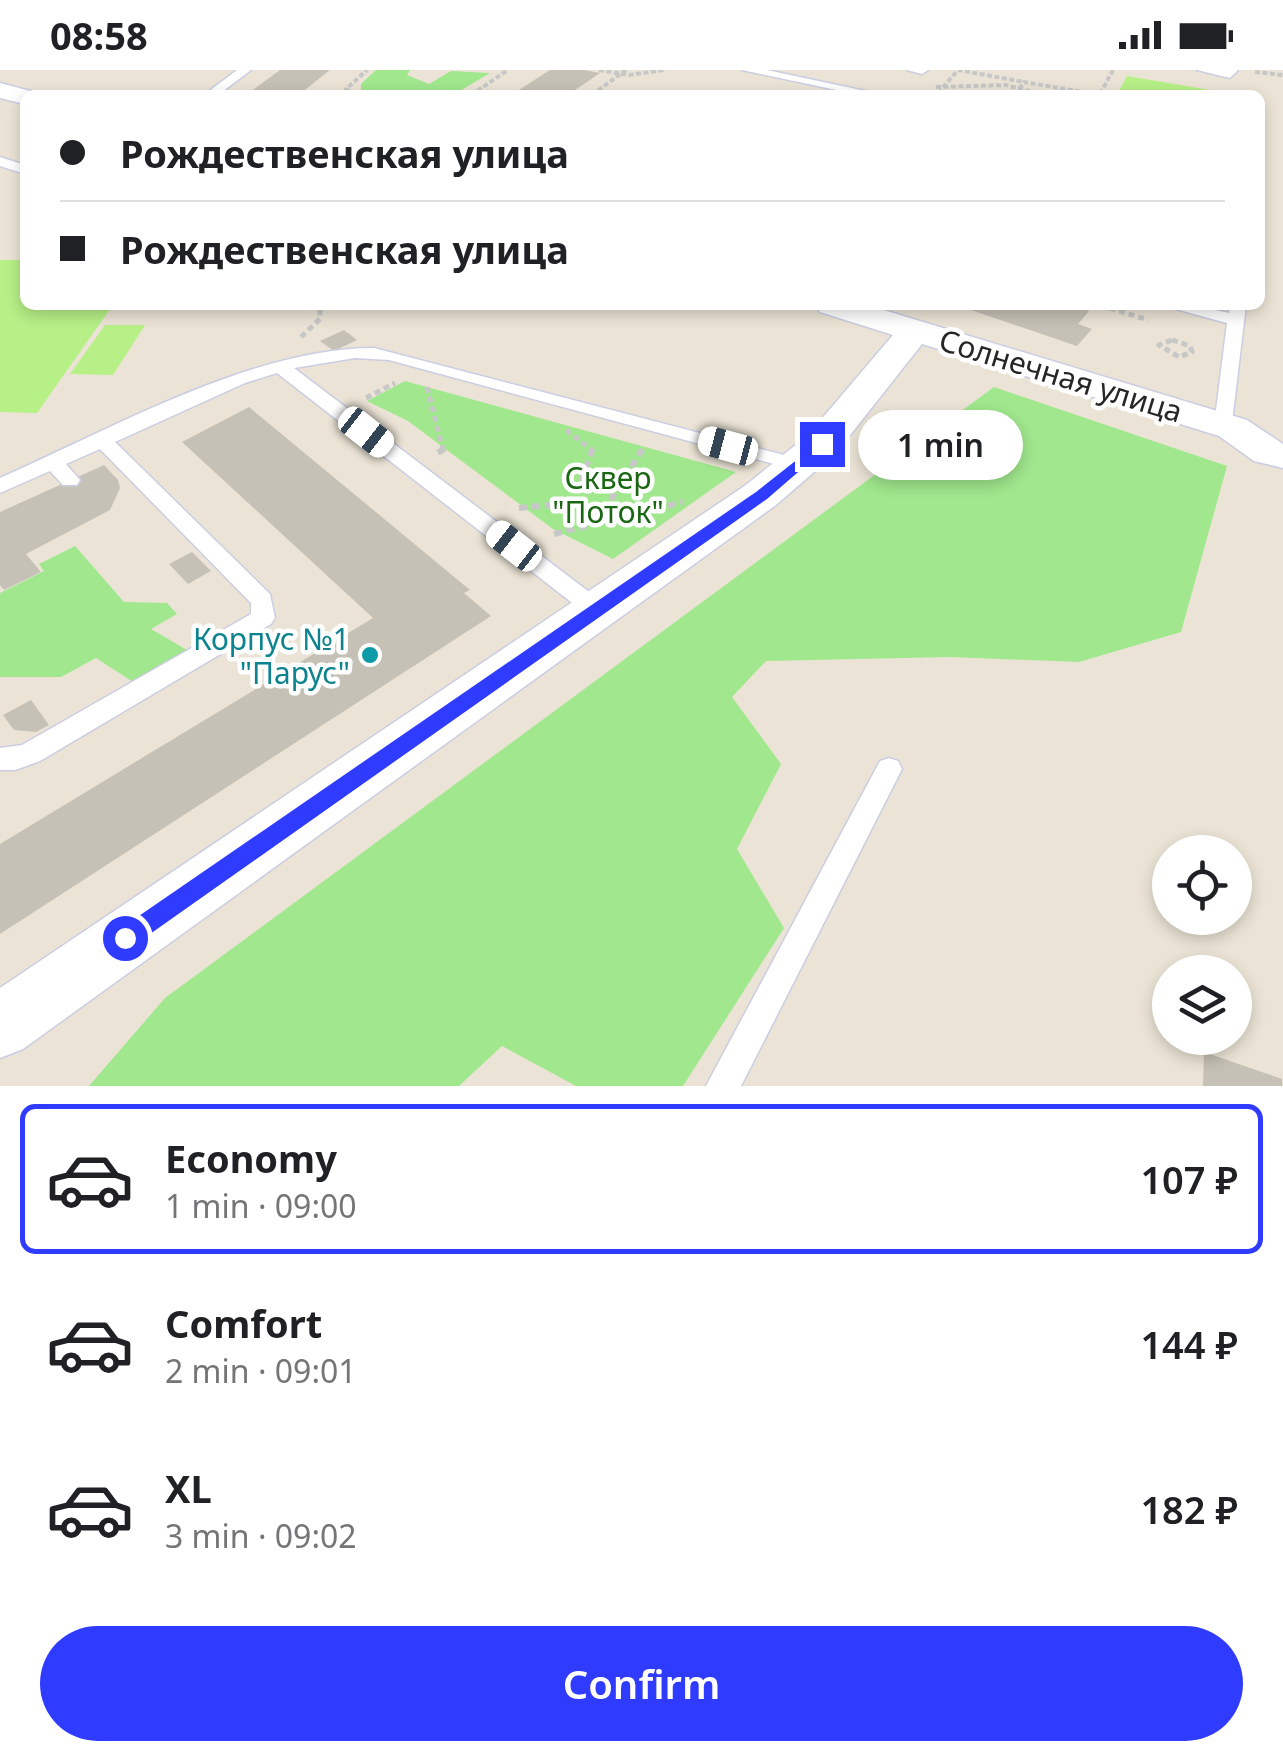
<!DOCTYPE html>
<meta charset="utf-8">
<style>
:root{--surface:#fff;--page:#f2f2f2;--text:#202124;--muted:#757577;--line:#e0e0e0;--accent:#2f3bff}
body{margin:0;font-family:"Noto Sans",sans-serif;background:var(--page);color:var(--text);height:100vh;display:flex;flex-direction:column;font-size:38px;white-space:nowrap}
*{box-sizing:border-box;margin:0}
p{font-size:32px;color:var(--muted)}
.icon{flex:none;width:55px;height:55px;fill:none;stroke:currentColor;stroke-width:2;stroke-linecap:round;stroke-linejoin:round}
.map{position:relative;height:1016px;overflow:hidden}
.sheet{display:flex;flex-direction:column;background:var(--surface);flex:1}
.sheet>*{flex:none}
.hud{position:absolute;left:20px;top:20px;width:1245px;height:220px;border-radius:15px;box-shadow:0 5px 15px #0003;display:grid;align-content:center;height:220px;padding:0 40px;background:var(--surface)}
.buttons{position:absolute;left:1152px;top:765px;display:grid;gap:20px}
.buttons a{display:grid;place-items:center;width:100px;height:100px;border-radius:50%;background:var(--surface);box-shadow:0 5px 15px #0003;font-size:50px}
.end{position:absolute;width:45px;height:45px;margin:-22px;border:12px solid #2f3bff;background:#fff;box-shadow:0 0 0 5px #fff}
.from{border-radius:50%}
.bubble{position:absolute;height:70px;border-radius:35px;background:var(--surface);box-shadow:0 5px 15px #0003;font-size:32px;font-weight:600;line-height:70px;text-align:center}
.car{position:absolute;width:30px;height:60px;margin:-30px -15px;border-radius:12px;box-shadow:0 0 8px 2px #0007;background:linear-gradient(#fff 24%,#345 0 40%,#fff 0 76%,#345 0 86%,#fff 0)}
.hud b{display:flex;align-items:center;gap:35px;height:95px;font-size:38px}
.hud b+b{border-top:2px solid var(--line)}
.hud i{width:25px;height:25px;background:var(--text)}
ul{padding:18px 0 0;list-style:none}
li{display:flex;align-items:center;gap:30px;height:150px;margin:0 20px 15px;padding:0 20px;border:5px solid transparent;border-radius:15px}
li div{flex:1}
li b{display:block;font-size:38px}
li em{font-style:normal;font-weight:600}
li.current{border-color:var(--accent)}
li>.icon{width:90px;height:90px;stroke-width:1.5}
.cta{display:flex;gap:20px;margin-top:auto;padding:20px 40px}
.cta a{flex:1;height:115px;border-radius:60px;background:var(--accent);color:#fff;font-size:40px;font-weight:600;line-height:115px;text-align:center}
.status{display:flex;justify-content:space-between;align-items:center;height:70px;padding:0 50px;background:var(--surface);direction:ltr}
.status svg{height:28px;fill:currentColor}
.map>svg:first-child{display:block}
.green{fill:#a0e78d}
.pitch{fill:#b6f087}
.building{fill:#c6c1b6}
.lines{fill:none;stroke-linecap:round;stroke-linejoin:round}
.service-casing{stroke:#cbcde2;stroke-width:3}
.minor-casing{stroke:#cbcde2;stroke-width:3}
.path-far2{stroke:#c7c7c7;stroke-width:4;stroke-dasharray:5 2.5;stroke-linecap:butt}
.path-far1{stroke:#c7c7c7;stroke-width:5;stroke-dasharray:6 4;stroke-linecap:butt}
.path{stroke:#c7c7c7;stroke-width:6;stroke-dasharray:8 5;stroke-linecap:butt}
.service{fill:#fff;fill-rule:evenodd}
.minor{fill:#fff;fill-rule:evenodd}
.route{fill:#2f3bff}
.culture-dot{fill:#0f9aa8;stroke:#fff;stroke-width:4}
.labels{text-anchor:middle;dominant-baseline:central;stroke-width:9;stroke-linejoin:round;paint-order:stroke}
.street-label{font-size:30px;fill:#262626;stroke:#fff}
.park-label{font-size:30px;fill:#1a6713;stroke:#fff}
.culture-label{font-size:30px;fill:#0d838f;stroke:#fff;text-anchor:end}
</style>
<div class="status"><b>08:58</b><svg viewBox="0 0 49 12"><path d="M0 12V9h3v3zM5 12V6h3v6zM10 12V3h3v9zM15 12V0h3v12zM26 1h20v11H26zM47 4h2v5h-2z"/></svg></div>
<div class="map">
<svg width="1283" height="1016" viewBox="0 0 1283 1016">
<rect width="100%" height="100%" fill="#ebe4d6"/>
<path class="green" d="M376 0H410L407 5 429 14 451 1 490 3 453 25H368L361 21V14Z
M405 311 736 402 613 489 553 459 408 351 367 331Z
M994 317 1227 396 1181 562 1079 592 950 587 766 591 732 627 781 694 737 779 784 858 683 1016H576L502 976 459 1016H89L165 928Z
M75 476 124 532 167 533 177 544 151 559 187 580 133 612 96 588 61 607H0V523L44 501 39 494Z"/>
<path class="pitch" d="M1127 6 1228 23H1118Z
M0 190H25V235H113L37 343 0 342Z
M105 255H145L113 305 70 304Z"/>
<path class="building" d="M280 0H330L301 23 306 25H246Z
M550 0H584L600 3 568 25H511Z
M1071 235 1089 241 1078 254 1092 259 1077 276 959 236Z
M344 260 357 270 334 281 320 271Z
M249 337 470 520 464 523 491 546 0 864V774L373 548 182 372Z
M104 395 118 410 120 418 110 440 26 484 41 502 4 520 0 515V442Z
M192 482 211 501 188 514 169 494Z
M31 630 49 655 36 662 14 660 3 645Z
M1204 982 1282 1009V1016H1203Z"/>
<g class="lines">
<defs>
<path id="service" d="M237 0H251L218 25H204Z
M742 0H767L870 22 860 25Z
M907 0H928L922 4Z
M1197 0H1238L1230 8Z
M0 87 25 95V104L0 96Z
M1161 235H1192L1229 243 1230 235H1246L1231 360H1217L1214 356 1227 253Z
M374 278 807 391 810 395 800 401 389 290 355 288 294 298 605 534 609 540 605 546H589L277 303 245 313 115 372 270 524 275 548 271 554 40 691 15 700H0V678L22 675 251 544V533L100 379 66 394 80 410 77 415H63L50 401 0 423V408C111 359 252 278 374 278Z
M889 688 898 691 902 699 741 1016H706L880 691Z"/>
<path id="minor" d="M0 13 34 22 36 25H25V34L0 28Z
M815 235H867L1247 350 1283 374V398L1254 391 1219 366 922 274 836 383 776 435 23 979 0 988V918L746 415 808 365 893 265 820 242Z"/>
</defs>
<use href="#service" class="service-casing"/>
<use href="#minor" class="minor-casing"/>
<path class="path-far2" d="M599 0 629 5 664 0
M1255 2 1283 5
M936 17 1006 15 1043 25
M938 23 958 0 1024 12
M1100 24 1113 0
M356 25 346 19 367 0
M471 25 508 0
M592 25 626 0
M1015 25 1024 12 1101 25"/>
<path class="path-far1" d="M1100 235 1148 250
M301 267 320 249V235
M1172 270 1190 276 1192 282 1179 287 1159 275Z
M427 317 443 380
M366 328 395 313
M566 360 592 380"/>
<path class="path" d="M438 383 445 378
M519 438 573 433 593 378
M597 452 643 378
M554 464 683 432"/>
<use href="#service" class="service"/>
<use href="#minor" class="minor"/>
</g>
<path class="route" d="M822 370 829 374 827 377 767 429 133 876 125 879 117 876 114 868 117 861 756 422Z"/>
<circle class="culture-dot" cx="370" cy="585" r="10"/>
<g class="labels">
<g class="street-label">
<text transform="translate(1061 305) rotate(17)">Солнечная улица</text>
</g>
<g class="park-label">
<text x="608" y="407">Сквер<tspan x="608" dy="34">"Поток"</tspan></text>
</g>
<g class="culture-label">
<text x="350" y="568">Корпус №1<tspan x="350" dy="34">"Парус"</tspan></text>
</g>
</g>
</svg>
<div class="buttons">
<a><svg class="icon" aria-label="locate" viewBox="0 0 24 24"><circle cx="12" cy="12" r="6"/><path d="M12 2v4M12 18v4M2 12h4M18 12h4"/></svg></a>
<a><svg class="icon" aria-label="layers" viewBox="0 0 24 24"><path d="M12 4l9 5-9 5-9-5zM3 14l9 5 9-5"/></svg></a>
</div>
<i class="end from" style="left:125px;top:868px"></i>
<i class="end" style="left:822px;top:374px"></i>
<div class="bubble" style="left:858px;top:340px;width:165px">1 min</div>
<i class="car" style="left:366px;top:362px;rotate:128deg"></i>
<i class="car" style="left:728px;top:376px;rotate:285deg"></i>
<i class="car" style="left:514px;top:476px;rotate:308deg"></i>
<div class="hud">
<b><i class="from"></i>Рождественская улица</b>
<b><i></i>Рождественская улица</b>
</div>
</div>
<section class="sheet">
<ul>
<li class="current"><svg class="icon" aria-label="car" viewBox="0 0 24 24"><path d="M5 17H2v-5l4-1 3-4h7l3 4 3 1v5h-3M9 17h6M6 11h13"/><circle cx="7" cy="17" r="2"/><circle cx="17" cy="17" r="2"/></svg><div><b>Economy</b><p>1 min · 09:00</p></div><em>107 ₽</em></li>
<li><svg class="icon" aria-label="car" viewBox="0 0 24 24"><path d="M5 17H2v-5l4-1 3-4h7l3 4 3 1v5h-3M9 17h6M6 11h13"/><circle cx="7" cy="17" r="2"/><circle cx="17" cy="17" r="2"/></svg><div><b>Comfort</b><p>2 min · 09:01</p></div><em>144 ₽</em></li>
<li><svg class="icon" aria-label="car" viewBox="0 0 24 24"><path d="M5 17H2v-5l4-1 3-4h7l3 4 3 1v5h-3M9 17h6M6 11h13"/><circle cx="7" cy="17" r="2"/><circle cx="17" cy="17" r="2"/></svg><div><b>XL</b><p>3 min · 09:02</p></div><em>182 ₽</em></li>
</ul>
<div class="cta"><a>Confirm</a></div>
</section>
